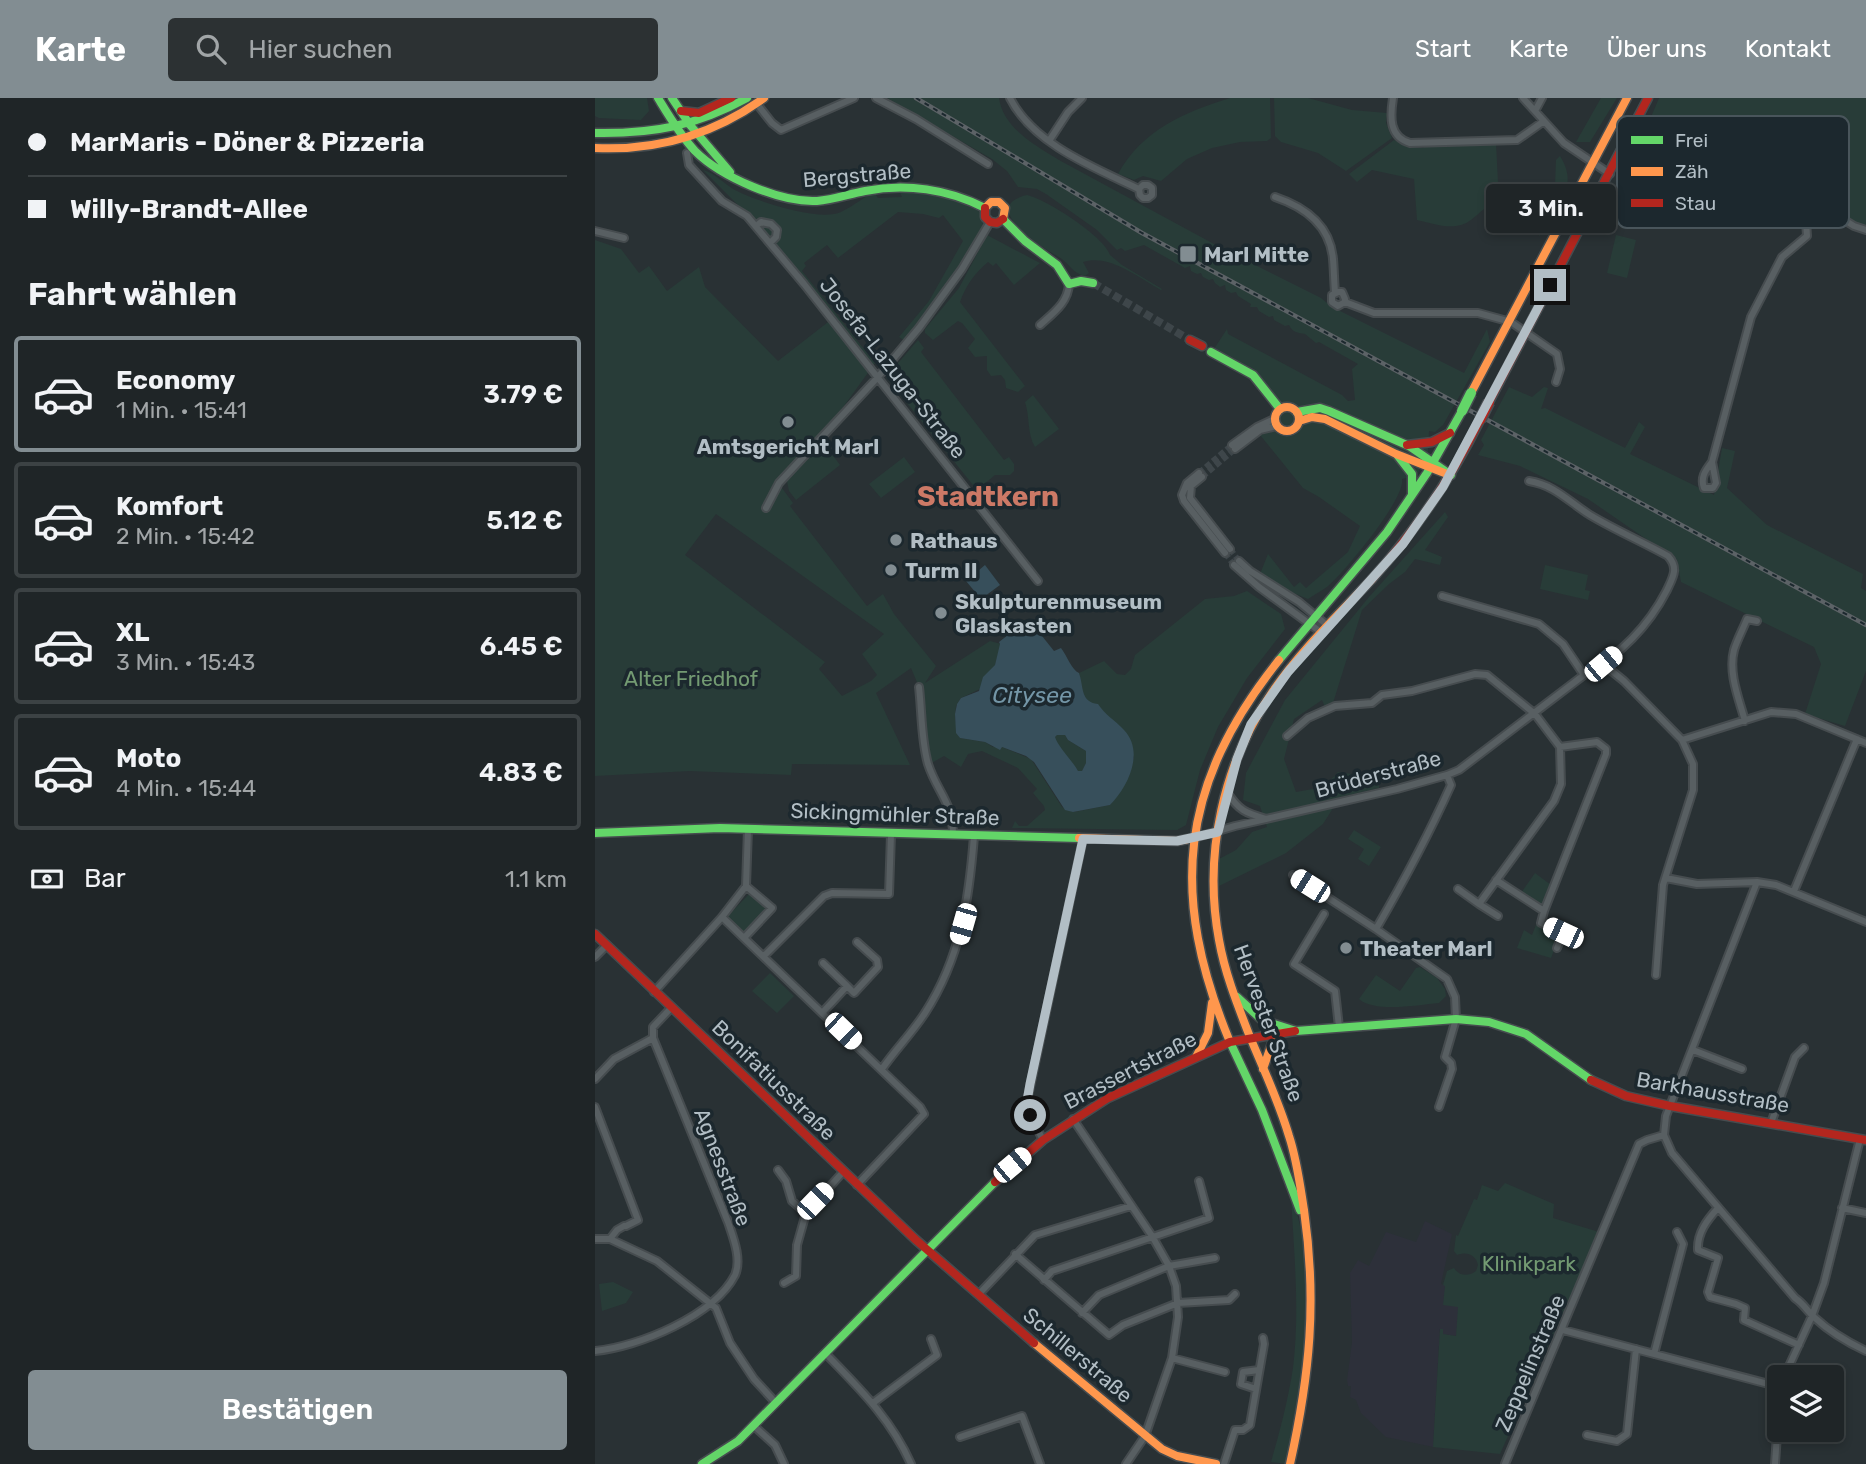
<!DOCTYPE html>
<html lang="de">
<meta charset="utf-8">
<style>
:root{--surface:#1f2527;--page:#2c3133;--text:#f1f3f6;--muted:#a1a5a7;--line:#3c4244;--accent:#828d92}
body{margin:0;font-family:Rubik,sans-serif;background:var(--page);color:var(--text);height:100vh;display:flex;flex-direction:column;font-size:26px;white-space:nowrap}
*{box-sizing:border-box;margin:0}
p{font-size:23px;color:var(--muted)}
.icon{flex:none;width:38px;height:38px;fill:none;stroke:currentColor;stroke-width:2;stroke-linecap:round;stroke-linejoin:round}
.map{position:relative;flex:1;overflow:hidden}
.details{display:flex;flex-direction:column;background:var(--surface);width:595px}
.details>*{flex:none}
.banner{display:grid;align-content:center;height:154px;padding:0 28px;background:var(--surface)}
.buttons{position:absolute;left:1172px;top:1267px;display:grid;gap:14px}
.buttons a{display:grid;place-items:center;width:77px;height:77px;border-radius:7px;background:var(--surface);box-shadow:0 4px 10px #0003,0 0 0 2px var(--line);font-size:35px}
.end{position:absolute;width:32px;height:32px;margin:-16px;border:9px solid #b2bec5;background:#111;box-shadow:0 0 0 4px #111}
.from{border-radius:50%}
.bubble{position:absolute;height:49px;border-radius:7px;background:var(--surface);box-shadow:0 4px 10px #0003,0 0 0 2px var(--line);font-size:23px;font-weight:600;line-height:49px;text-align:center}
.car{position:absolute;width:21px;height:42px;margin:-21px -10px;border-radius:9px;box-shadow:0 0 5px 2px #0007;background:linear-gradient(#fff 24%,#345 0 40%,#fff 0 76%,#345 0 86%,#fff 0)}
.banner b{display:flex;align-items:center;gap:24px;height:66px;font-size:26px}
.banner b+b{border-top:2px solid var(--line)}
.banner i{width:18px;height:18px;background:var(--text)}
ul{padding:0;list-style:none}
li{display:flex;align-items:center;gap:21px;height:116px;margin:0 14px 10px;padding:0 14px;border:4px solid var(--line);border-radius:7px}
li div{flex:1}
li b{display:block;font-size:26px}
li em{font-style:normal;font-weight:600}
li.on{border-color:var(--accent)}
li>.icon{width:63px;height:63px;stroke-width:1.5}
h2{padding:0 28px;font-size:32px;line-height:84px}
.pay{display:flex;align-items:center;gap:18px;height:77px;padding:0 28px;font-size:26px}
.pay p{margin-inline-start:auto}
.cta{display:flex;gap:14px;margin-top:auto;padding:14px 28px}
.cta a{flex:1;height:80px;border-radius:7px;background:var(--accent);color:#fff;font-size:28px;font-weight:600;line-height:80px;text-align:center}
header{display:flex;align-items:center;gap:42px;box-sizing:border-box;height:98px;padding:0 35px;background:var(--accent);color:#fff}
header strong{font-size:33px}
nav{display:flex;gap:38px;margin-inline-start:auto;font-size:24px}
.search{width:490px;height:63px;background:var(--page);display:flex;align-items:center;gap:18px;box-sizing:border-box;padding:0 24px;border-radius:7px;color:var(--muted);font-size:26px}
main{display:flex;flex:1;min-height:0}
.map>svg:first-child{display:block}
.medical{fill:#2d303a}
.green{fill:#283c38;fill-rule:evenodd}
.water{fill:#374f5b;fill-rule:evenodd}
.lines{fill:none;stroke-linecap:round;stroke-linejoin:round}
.street-tunnel{stroke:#3e464a;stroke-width:6;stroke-dasharray:6 3;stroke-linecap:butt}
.secondary-tunnel{stroke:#3e464a;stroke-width:8;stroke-dasharray:8 4;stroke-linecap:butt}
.street-casing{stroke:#464c4f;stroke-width:10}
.fast-casing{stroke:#464c4f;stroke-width:11}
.slow-casing{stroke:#464c4f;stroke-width:11}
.jam-casing{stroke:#464c4f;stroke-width:11}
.street{stroke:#585f62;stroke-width:6}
.fast{stroke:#63d668;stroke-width:8}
.slow{stroke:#ff974d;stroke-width:8}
.jam{stroke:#b3261e;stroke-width:8}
.rail-casing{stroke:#5c6266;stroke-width:4.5}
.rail{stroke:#1c282e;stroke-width:2;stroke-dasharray:5;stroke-linecap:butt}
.fast-bridge-casing{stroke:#464d51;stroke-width:13;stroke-linecap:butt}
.jam-bridge-casing{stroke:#464d51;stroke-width:13;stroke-linecap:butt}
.fast-bridge{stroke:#63d668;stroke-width:10}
.jam-bridge{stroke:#b3261e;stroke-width:10}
.route{stroke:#b2bec5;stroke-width:9}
.poi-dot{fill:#828d92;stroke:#1c282e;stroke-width:2.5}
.labels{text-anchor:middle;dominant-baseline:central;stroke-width:7;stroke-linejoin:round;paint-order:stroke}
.street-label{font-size:21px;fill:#b2bec5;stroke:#1c282e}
.poi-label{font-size:21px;font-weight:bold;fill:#b2bec5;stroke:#1c282e;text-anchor:start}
.park-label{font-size:21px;fill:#739a72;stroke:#1c282e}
.water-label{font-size:23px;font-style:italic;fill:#7496a7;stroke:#1c282e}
.district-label{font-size:28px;font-weight:bold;fill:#cc7966;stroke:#1c282e}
.key{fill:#1c282e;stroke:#49555b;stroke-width:2}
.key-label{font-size:19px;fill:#b2bec5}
</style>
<header>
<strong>Karte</strong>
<div class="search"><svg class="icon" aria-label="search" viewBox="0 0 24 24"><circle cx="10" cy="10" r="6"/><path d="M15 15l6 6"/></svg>Hier suchen</div>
<nav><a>Start</a><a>Karte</a><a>Über uns</a><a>Kontakt</a></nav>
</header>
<main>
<section class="details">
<div class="banner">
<b><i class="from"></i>MarMaris - Döner &amp; Pizzeria</b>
<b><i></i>Willy-Brandt-Allee</b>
</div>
<h2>Fahrt wählen</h2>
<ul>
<li class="on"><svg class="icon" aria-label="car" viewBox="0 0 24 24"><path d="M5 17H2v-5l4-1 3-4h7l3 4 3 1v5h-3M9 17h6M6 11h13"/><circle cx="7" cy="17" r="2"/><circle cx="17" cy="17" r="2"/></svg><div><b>Economy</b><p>1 Min. · 15:41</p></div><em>3.79 €</em></li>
<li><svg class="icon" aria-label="car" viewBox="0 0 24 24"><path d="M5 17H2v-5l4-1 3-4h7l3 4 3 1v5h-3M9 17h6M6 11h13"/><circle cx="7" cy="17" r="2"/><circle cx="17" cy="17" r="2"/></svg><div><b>Komfort</b><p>2 Min. · 15:42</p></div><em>5.12 €</em></li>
<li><svg class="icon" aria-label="car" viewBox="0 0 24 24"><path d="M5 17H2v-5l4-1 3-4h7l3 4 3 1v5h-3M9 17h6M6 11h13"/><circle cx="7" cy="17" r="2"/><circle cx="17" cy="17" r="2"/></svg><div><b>XL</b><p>3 Min. · 15:43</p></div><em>6.45 €</em></li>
<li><svg class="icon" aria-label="car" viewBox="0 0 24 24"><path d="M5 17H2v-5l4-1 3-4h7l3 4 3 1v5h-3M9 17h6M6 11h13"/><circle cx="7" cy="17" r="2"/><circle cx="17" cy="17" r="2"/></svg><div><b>Moto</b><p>4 Min. · 15:44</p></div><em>4.83 €</em></li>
</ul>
<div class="pay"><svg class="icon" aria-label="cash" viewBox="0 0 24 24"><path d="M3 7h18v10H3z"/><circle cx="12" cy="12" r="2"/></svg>Bar<p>1.1 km</p></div>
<div class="cta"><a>Bestätigen</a></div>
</section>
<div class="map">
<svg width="1271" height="1366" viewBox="0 0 1271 1366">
<rect width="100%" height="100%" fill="#293134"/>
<path class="medical" d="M830 1123 857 1136 846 1186 850 1187 864 1209 861 1238 847 1236 845 1231 838 1349 791 1339 766 1315 761 1302 755 1299 756 1288H753L752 1282 757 1244 755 1175 763 1162 774 1168 791 1134 821 1144Z"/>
<path class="green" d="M0 0H52L54 13 46 22 4 20 0 18Z
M292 0H404C408 30 441 48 464 62L630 152 726 200 737 209 869 275 892 231 895 244 848 327 840 334 834 333 833 354 822 377 807 381C811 400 749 475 732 489 726 493 719 497 713 501L691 492 665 476 673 456 699 489 705 484 711 490 753 454 765 428 724 399 708 390 665 337 680 333 686 304 660 274 619 251 632 231 633 236 747 297 753 303 760 302 757 271 763 266 724 244 721 245 710 236C703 235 697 234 694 227L690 228 679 222 678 218 674 219 664 213 662 209H655L656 206 643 198 641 194 636 195 631 192 630 187 625 189 620 185 618 181 614 182 608 179 606 175 602 176 596 173 595 168 590 170 549 147 530 153 526 150 522 152 502 132 451 96 442 91 423 89 412 73 397 61Z
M635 0H675L676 40 672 43 645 44 617 50 592 61 566 83 548 78 539 82 523 76C547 32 590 14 635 0Z
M679 0H713L757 12 792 15 791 25 797 40 751 73 723 55 686 44 680 38Z
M1006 0H1022L995 44H981Z
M1064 0H1271V132L1225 107 1222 98 1107 35 1056 19Z
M799 42 813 49 828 50 831 47 901 45 904 104C890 108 886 114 876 122 860 134 840 126 822 122L819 81 777 72 762 84 754 76Z
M965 58C980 82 971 97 956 118L951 117 945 138 940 134 943 114 960 87 961 62Z
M108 72C120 75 129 86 140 92 161 103 224 124 246 114 258 108 268 100 279 94L283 100 307 99 304 93C330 94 370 94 387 117L388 128 365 168 310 243 304 239 334 203 368 143 348 117 344 120 328 116 303 114 243 160 232 147 209 165 211 168 207 173 280 265 228 337 184 386 198 405 195 408 272 508 288 496 299 516 341 568 330 585 395 543 406 546 400 567 385 591 366 600 361 608 360 619 363 637 365 640 390 644 398 649H407L436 661 467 709 479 714 515 707 534 678 539 659 509 617C504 602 495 609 489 598 486 592 486 582 484 575L509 563 522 576 530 577 536 571 540 557 610 501 639 498 652 493 686 516 690 531 652 580 623 629 605 672 591 727 582 732 417 730 420 723 424 728H432L450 712 449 708 438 695 442 691 423 670 387 653 373 656 366 669 349 658 333 667 324 589 316 570 281 595 315 667 197 666 196 677 95 673 0 678V142L26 151 44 175 54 168 72 193 104 169 110 189 183 263 237 221 153 117ZM121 416 289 536 267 556 282 577 276 583 247 598 224 571 230 564 90 457Z
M432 97C451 101 510 139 515 157L527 167 567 191 566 192C542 179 515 156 488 164L494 175 490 178C478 176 474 165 464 159 448 150 382 109 432 97Z
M392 137 445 165 419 187 401 165 398 168 393 164C380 175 371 187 365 204L430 288 423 294 411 290 410 282 406 277 396 278 392 272V258L380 259 373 250 380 241 367 225 363 223 338 242 330 235V231L364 190Z
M1021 137 1041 142 1032 180 1012 175Z
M323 242 329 250 326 254 409 362 414 359 419 366V373L415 377H400L382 392 291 279Z
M914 289 937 299 949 289 953 290 946 311 950 310 1030 350 1044 324 1050 329 1035 356 1119 397 1127 350 1140 353 1132 390 1172 427 1268 476 1266 490 1271 493V573L1250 628 1210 616 1226 566 1219 549 1086 484 1082 462 1076 455 1051 441 993 401 925 368 883 357 889 347 886 342Z
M438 297 464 331 440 349C432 336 435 319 430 304Z
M228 344 245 367 201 402 194 393 192 383Z
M309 359 320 374 286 400 274 386Z
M850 414 853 419 830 452 847 459 845 467 820 461 810 474 794 486 767 512 738 605 730 609 727 602 699 621 689 661 701 694 729 689 743 674 784 680V690L745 699 728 726 691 755 624 788V761L641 752 657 734 672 729 665 708 648 702 651 675 690 602 774 499Z
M950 467 993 477 990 492 995 493 993 502 945 491Z
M462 637H470L473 642 491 653V665L487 673H483L462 646 459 639Z
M759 732 786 749 774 768 763 761 769 751 753 741Z
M940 775 956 787 950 804 944 806 926 795Z
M155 795 171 810 149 835 132 819Z
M941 827 963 836 964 839 956 860 922 850 929 832 937 837Z
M825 869 842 880 850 891 851 898 844 905C823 907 780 915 764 901L781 877 805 893 821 870Z
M175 875 199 898 182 915 157 893Z
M910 1085 959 1106 958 1120 1004 1134 905 1356 838 1349 845 1231H848V1236L861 1238 863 1209 848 1207 850 1188 848 1187 852 1173 859 1170C864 1178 873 1179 881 1173L883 1167C881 1157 872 1153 862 1157L859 1153 861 1137 863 1138 879 1101 882 1102 887 1087 903 1093Z
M696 1098H698L710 1149 715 1198 709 1284 692 1366 676 1364C685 1333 693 1302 698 1270 705 1213 699 1155 696 1098Z
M18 1184 38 1194 31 1205 7 1213 4 1186Z"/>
<path class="water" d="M390 467 405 487 386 501 371 483Z
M431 523H435L459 553 466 550C472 558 477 572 484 575 489 589 485 604 503 606 510 617 520 622 529 632 550 654 533 689 515 707L478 714 470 712 439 664 431 658 407 649 405 652 390 644 365 640 361 635 360 616 362 606 366 600 384 593 388 579 400 567 405 546 404 544ZM462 637H470L473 642 491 653V665L487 673H483C477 662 463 649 460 639Z"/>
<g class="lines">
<path class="street-tunnel" d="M604 375 637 347
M607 379 640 351
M635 451 644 463
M630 455 639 467"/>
<path class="secondary-tunnel" d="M498 185 595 242"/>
<defs>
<path id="street" d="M281 0 321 21 393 66
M415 0C438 46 500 70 544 91L545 97 548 100H553L557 97V90L553 87H548L544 91
M798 0C795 19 794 39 815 45L922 42 949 23
M928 0 969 45 1015 76
M162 6 177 25 186 32 259 0
M940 13 947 0
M454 43 473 14 487 0
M92 55 94 67 127 103 152 118 209 186 443 483
M680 99C710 109 735 127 738 161 739 172 739 183 740 194
M161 128 166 124 176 126 182 132 181 139 175 145
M0 133 29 140
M750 204V201L747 194H743L737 197V204L743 208 750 204 779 215H883L916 224 962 256 965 271 961 284
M445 227C458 215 473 205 474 186
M637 347 662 329 679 321
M640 351 665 332 682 328
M1117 364 1121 385 1118 390H1109C1105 379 1111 372 1117 364L1156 219 1187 159 1212 138 1211 123 1218 109 1225 107 1259 128 1271 132
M604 375 592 385 587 397 589 403 630 455
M607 379 596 388 595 400 635 451
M171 410 184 385 283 279 324 230 367 171 395 124
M644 463 655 473 704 504 733 528
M639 467 664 489 727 535
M847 498 944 526 968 546 989 577
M1008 566 1029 583 1087 642 1098 666V692L1068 787 1061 877
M324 589C327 615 326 641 333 666 342 694 358 704 358 737
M1150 623C1144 601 1133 575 1139 552 1142 542 1148 531 1152 521L1162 523
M692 638 713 620 740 608 777 605 787 597 817 593 880 576 892 577 940 616 965 649 966 686 959 703 884 806 903 818
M1087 642 1176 614 1201 616 1271 645
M632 694C644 713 651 715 671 721
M599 740 640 728 802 691 852 677 864 672 989 577C1025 557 1053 529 1072 492 1078 479 1084 470 1073 458 1048 444 1020 432 995 417 974 404 960 387 934 383
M698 777 781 831 852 881 860 899 861 921 850 959 856 965 857 971 844 1009
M1071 780 1102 786 1162 784 1181 787 1271 824
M901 782 949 813 1011 656V651L1002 644 965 649
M1162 784 1071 1018 1069 1037 1077 1055 1200 1200C1209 1206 1212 1213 1220 1220 1235 1234 1252 1244 1271 1253
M863 791 884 806
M1199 793 1262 641
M949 813 946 825 968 835 962 850
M729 816 699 866 740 893 744 929
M127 819 325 1009 329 1016 262 1087
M781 831C809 783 834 736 856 687L852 677
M149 840 177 810 151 788
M169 858 229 798 237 795 294 796 296 736
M0 859 12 847
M228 865 252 888
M59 894 127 819 151 788 153 731
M228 914 252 888 259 895 283 869 282 862 262 844
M1098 952 1147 971
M287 971C300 952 317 935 330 915 366 859 374 802 379 738
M0 981 19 961 58 940V929L76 910
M0 1009 43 1122 31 1128
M478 1021 557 1138 574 1168 581 1188 583 1219 577 1260 550 1338 531 1366
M1176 1025 1200 959 1209 950
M448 1042 435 1017 432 1003 488 741
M183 1072 191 1083 197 1103 211 1115
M1123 1110C1112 1122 1102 1135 1103 1152L1123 1160 1113 1194 1115 1199 1141 1206 1150 1210 1149 1222 1204 1247
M1247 1110 1271 1115
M0 1141H15L62 1163 121 1210 135 1245 159 1281 181 1305
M15 1141 22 1132 29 1128
M420 1156 514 1237 528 1227 583 1205 634 1202 640 1196
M449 1182 457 1173 614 1120 604 1083
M189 1185 201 1178 202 1147 211 1115 248 1074
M384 1196 440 1137 536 1108
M487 1215 504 1197 574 1168 620 1160
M968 1232 1185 1289
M0 1253C43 1249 119 1218 140 1177 147 1161 138 1139 133 1124L58 940
M231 1256C265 1291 296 1321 316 1366
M1059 1256 1088 1146 1082 1134
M577 1260 630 1274
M1189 1279 1217 1218 1229 1185 1265 1041
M661 1291 646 1286 648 1274 664 1272
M278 1305 342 1257 336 1241
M159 1328 180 1347 189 1366
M992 1337 1022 1343 1032 1336 1041 1251
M365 1339 427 1318 445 1366
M629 1366 640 1332H648L655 1327 669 1246 668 1240
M910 1366 1044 1046 1052 1042 1069 1037
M1180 1366 1185 1293"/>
<path id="fast" d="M63 0C74 18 85 37 100 53 126 79 186 105 222 103 238 102 254 96 270 93 311 85 353 91 390 110
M77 0 95 27 135 74
M0 35C58 36 101 28 152 0
M408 121 430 143 462 167 474 186 486 183 498 185
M616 254 658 277 685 311
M702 314 725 310 734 313 814 348 856 377
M803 358 817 376V396
M684 562 792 434 832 375 867 313
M0 735 125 730 484 740
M642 899 667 922 701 933 861 921 894 924 931 936 996 982
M635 944 667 1012 705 1112
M107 1366 143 1343 400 1084"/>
<path id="slow" d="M0 50C63 53 118 37 169 0
M390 110 396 104H404L410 110 408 121
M876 295 1032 0
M680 321a12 12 0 1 1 24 0a12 12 0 1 1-24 0Z
M704 323 717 319 730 321 801 356 852 376
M484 740 582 743 599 740
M655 939C669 972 684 1004 694 1038 702 1062 705 1087 709 1112 722 1203 715 1276 695 1366
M655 939C643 908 630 876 624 842 608 756 628 665 678 593 706 552 743 517 777 481
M635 944C574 797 584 687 684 562
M601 959 613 935 617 905
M668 971 677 945 687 935
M439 1245 567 1351 582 1358 621 1366"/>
<path id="jam" d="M86 13 104 15 136 0
M390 110V119L395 124 402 125 408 121
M595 242 607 248
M894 304 1053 0
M812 347 837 344 855 335
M777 481C821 432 856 381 885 322
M0 836 321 1142 439 1245
M996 982 1031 998 1075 1008 1271 1042
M400 1084 448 1042 513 1000 635 944 700 933"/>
</defs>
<use href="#street" class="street-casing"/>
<use href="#fast" class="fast-casing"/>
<use href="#slow" class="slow-casing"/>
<use href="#jam" class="jam-casing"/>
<use href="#street" class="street"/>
<use href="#fast" class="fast"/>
<use href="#slow" class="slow"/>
<use href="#jam" class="jam"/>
<defs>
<path id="rail" d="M321 0 547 135 1271 527"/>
</defs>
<use href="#rail" class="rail-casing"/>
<use href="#rail" class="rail"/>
<defs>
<path id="fast-bridge" d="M867 313 876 295"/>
<path id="jam-bridge" d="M885 322 894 304"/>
</defs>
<use href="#fast-bridge" class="fast-bridge-casing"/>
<use href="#jam-bridge" class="jam-bridge-casing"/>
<use href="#fast-bridge" class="fast-bridge"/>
<use href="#jam-bridge" class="jam-bridge"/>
</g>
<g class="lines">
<path class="route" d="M435 1017 432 1003 435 986 488 741 582 743 623 734 642 661 656 626 693 574 808 446 848 389 955 187"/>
</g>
<g class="poi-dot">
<rect x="584" y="147" width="18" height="18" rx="3.5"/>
<circle cx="193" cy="324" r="7"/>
<circle cx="301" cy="442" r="7"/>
<circle cx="296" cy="472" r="7"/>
<circle cx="346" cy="515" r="7"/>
<circle cx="751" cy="850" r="7"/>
</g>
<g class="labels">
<g class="street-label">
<text transform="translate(262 77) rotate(-5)">Bergstraße</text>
<text transform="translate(298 270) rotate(52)">Josefa-Lazuga-Straße</text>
<text transform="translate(783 676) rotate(-15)">Brüderstraße</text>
<text transform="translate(300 716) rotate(2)">Sickingmühler Straße</text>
<text transform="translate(674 925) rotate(70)">Hervester Straße</text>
<text transform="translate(535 972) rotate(-27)">Brassertstraße</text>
<text transform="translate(179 982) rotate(44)">Bonifatiusstraße</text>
<text transform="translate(1118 994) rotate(10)">Barkhausstraße</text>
<text transform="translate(128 1069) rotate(69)">Agnesstraße</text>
<text transform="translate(483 1257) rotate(40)">Schillerstraße</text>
<text transform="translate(935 1265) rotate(-67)">Zeppelinstraße</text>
</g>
<g class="poi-label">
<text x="609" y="156">Marl Mitte</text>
<text x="193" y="348" text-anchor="middle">Amtsgericht Marl</text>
<text x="315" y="442">Rathaus</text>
<text x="310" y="472">Turm II</text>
<text x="360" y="503">Skulpturenmuseum<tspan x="360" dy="24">Glaskasten</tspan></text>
<text x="765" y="850">Theater Marl</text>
</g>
<g class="park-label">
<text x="96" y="580">Alter Friedhof</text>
<text x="934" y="1165">Klinikpark</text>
</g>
<g class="water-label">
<text x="437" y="597">Citysee</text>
</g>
<g class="district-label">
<text x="393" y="398">Stadtkern</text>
</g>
</g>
<rect x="1022" y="18" width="232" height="112" rx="10" class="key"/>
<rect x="1036" y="38" width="32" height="8" fill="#63d668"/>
<rect x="1036" y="69" width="32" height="9" fill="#ff974d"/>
<rect x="1036" y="101" width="32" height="8" fill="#b3261e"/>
<g class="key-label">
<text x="1080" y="49">Frei</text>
<text x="1080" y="80">Zäh</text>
<text x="1080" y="112">Stau</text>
</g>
</svg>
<div class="buttons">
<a><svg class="icon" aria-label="layers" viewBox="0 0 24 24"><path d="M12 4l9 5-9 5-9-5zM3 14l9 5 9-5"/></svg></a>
</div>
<i class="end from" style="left:435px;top:1017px"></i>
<i class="end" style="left:955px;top:187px"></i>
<div class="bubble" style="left:891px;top:86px;width:130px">3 Min.</div>
<i class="car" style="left:1008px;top:566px;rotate:50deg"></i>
<i class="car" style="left:715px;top:788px;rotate:302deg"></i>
<i class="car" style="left:368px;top:826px;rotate:196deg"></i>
<i class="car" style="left:968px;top:835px;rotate:295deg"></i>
<i class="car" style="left:248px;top:933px;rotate:134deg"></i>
<i class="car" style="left:417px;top:1067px;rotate:50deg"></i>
<i class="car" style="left:220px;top:1103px;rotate:44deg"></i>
</div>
</main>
